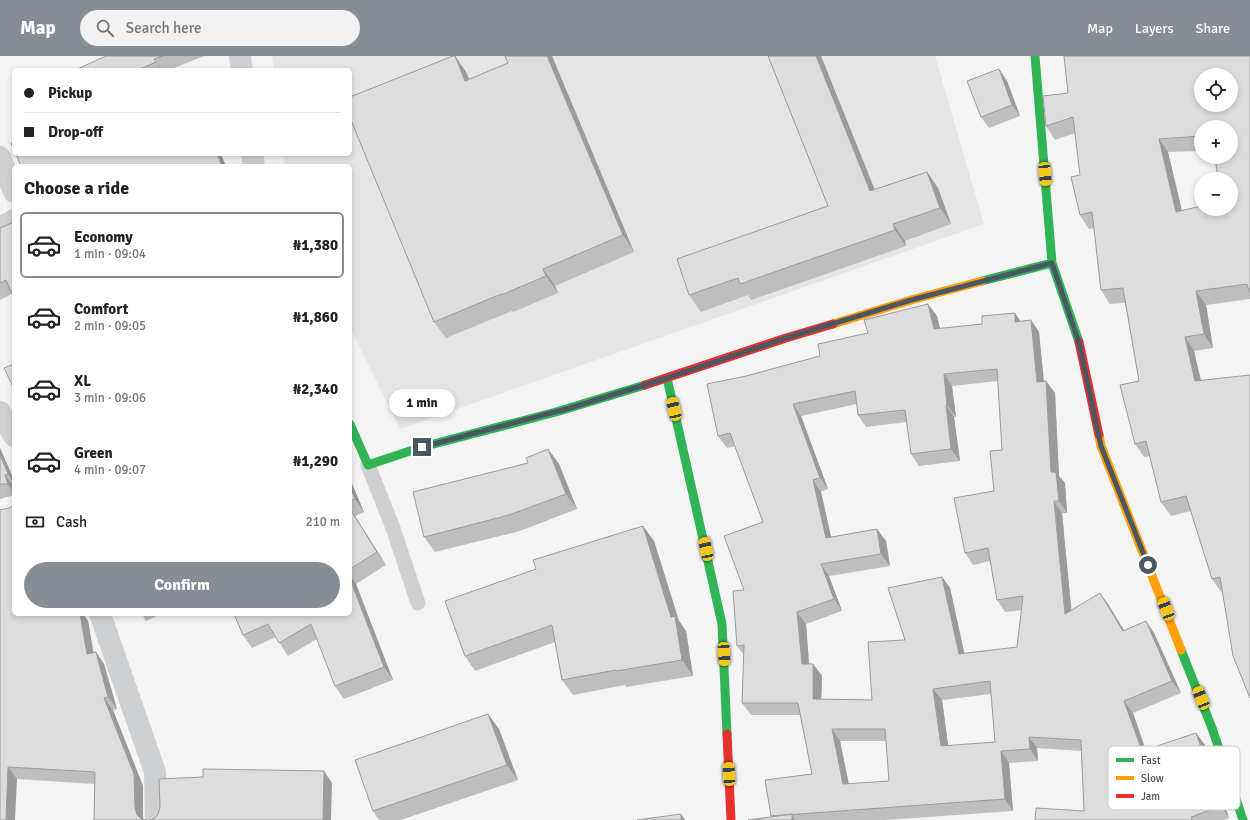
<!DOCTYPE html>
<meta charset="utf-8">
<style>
:root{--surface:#fff;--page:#f2f2f2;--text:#222;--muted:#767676;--line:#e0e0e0;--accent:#868d94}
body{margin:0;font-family:Signika,sans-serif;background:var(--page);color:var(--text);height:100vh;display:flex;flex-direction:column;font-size:15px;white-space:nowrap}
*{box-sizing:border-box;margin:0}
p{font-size:13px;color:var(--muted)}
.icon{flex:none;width:22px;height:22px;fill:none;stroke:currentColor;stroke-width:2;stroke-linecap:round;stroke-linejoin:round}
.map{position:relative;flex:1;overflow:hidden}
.side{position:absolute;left:12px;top:108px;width:340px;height:452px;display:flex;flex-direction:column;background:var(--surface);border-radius:6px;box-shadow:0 2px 6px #0003}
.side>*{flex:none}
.banner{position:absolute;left:12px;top:12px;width:340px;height:88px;border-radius:6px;box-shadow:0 2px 6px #0003;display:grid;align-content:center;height:88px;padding:0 12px;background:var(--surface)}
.tools{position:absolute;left:1194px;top:12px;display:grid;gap:8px}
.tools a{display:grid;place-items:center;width:44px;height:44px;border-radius:50%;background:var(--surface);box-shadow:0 2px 6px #0003;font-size:20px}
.end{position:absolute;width:18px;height:18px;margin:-9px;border:5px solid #4a5661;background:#fff;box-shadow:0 0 0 2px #fff}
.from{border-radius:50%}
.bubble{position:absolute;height:28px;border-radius:14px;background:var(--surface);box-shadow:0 2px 6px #0003;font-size:13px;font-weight:800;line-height:28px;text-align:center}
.car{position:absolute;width:12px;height:24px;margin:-12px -6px;border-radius:5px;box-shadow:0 0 3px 1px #0007;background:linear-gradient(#f5c518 24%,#345 0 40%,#f5c518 0 76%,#345 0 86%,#f5c518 0)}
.banner b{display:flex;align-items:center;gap:14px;height:38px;font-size:15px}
.banner b+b{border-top:1px solid var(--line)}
.banner i{width:10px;height:10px;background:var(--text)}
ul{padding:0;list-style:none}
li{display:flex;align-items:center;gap:12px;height:66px;margin:0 8px 6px;padding:0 4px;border:2px solid transparent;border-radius:6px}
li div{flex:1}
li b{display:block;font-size:15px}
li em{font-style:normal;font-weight:800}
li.current{border-color:var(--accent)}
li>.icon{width:36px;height:36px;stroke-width:1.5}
h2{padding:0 12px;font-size:18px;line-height:48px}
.pay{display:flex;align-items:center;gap:10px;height:44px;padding:0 12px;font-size:15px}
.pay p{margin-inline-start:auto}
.cta{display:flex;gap:8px;margin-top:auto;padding:8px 12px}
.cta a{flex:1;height:46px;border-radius:24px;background:var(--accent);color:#fff;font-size:16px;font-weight:800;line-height:46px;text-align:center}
header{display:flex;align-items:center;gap:24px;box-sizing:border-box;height:56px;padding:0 20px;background:var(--accent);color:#fff}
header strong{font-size:19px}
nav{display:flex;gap:22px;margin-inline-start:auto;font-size:14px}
.search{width:280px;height:36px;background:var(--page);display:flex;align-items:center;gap:10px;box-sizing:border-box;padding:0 14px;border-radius:22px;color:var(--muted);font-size:15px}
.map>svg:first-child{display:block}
.education{fill:#e6e5e6}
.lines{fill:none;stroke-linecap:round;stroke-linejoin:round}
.lane{stroke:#ced0d2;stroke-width:15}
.street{stroke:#ced0d2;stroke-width:22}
.fast{stroke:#30b455;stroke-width:9}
.slow{stroke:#ff9f0a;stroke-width:9}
.jam{stroke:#e5322d;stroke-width:9}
.wall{fill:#bebebf;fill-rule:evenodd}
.shaded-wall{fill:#9b9b9b}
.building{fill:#ddddde;stroke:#9b9b9b;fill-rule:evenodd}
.route{stroke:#4a5661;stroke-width:5}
.key{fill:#fff;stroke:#c9ccd0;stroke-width:1}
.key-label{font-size:11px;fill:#4a5661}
</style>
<header>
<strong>Map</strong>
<div class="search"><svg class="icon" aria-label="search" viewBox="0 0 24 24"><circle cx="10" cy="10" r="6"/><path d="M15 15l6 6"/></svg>Search here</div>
<nav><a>Map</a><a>Layers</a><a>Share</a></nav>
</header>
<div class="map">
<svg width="1250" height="764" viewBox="0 0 1250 764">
<rect width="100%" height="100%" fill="#f4f4f4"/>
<path class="education" d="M272 0H935L984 168 400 373 350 272V110H285L283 98H350V14H274Z"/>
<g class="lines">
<path class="lane" d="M368 409 393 472 418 547"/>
<path class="street" d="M240 0 242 14
M252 98 254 110
M0 101 14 136
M0 172 14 164
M0 356 14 380
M100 558 155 716 156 764"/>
<path class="fast" d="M1035 0 1052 207 1079 286
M982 225 1052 207
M667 322 722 568 727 678
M350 368 368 409 422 391 556 356 645 329
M1181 594 1212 672 1243 764"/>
<path class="slow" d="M833 268 911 244 982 225
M1099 379 1101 390 1181 594"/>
<path class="jam" d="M1079 286 1099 379
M645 329 786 282 833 268
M727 678 731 764"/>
</g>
<path class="wall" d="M106 0H204L169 14H75Z
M455 0 466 16 469 23 508 7 505 0H552L634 196 555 230 558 237 513 256 512 255 446 282 434 266Z
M768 0H821L875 134 927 116 938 132 951 168 905 185 906 190 751 244 748 239 701 256 689 239 828 150Z
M1250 0V243L1206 249 1213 292 1194 295 1201 324 1222 537 1212 523 1191 455 1171 460 1161 446 1150 400 1144 401 1135 388 1139 325 1125 247 1110 248 1101 234 1094 172 1089 173 1080 159V119L1075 77 1055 84 1046 70 1068 37ZM1201 71H1231V153L1182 154 1168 96 1201 95Z
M999 13 1007 25 1020 60 989 72 981 61Z
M0 172 12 238 0 244Z
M1015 257 1020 265 1031 264 1039 276 1044 325H1046L1055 337 1059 420 1065 427 1067 457H1062L1071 554 1108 548 1124 575 1154 577 1181 637 1133 657 1146 694 1196 677 1205 689 1229 762 1224 764H1035L1084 755 1081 695 1037 692 1038 705 1009 707 1013 755 885 764H748L772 761 771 760 812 718 800 659H751L742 647 744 599 737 590 744 534 763 466 735 390 727 392 718 380 746 320 820 300 868 277 937 260 940 273 982 268ZM998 325 1002 394 994 435 965 497 973 509 990 505 997 544 1005 556 1022 554 1017 591 964 597 950 532 942 521 905 584 872 644 821 643 822 620 813 608H809L806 568 842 555 829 520 890 510 886 485 877 473 831 481 821 436 828 433 801 360 857 348 858 359 866 371 907 366 911 398 919 410 960 405 954 361H956L952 330ZM991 638 995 686 948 690 942 644ZM840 685H886L889 725 849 728Z
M0 392 14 424V440H11L0 443Z
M548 393 559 408 577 453 520 475 435 496 424 481Z
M350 423 364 456 355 460 386 509 356 528 393 624 344 643 335 630 317 583 288 600 276 581 252 592 243 579 234 558H350Z
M643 470 654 485 679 565 686 575 693 620 626 631 625 629 573 639 562 624 555 586 475 615 465 600 536 513Z
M14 558H83L88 565 93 596H96L104 608 117 653 113 654 143 730V763L94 764 95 728 17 723 0 764Z
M142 558H161L146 565Z
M488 658 499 673 518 724 401 764H379L373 755Z"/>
<path class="shaded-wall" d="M455 0 466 16 477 41 465 25Z
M547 0H552L634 196 623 179Z
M816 0H821L882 152 870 135Z
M154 3 162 14H161L156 6Z
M999 13 1007 25 1020 60 1012 49Z
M1159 83 1168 96 1185 169 1176 156Z
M217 98H221L226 110H222Z
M927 116 938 132 951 168 940 152Z
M893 168 905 185 906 190 895 174Z
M543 213 555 230 558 237 546 220Z
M1196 235 1206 249 1213 292 1204 278Z
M928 248 937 260 943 285 934 273Z
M1015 257 1023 269 1015 266Z
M1031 264 1039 276 1045 338 1037 326Z
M1185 281 1194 295 1204 339 1195 325Z
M944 318 952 330 956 361 947 349Z
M1046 325 1055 337 1059 420 1065 427 1067 457 1059 445 1051 416Z
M793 348 801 360 828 433 820 422Z
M946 349 954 361 960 405 951 393Z
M0 392 14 424V426L8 418 0 399Z
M548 393 559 408 577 453 566 438Z
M5 419 14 431V437L8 428Z
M350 423 364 456 355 443 350 431Z
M813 424 821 436 834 494 826 482Z
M1054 445 1062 457 1073 570 1065 558Z
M350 452 355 460 386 509 377 496Z
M643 470 654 485 679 565 686 575 693 620 682 604 671 561Z
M877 473 886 485 890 510 881 498Z
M821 508 829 520 842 555 834 543Z
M350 519 356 528 393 624 384 611 350 523Z
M942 521 950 532 967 609 959 598Z
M1100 537 1108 548 1132 587 1123 575Z
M797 556 806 568 810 620 802 608Z
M78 558H83L88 565 96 610 87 598Z
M1146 565 1154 577 1181 637 1172 625Z
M96 596 104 608 117 653 108 641Z
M813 608 822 620 821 655 813 643Z
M933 633 942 644 950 702 941 690Z
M104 642 113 654 143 730V764L137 759Z
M1124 645 1133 657 1150 707 1142 695Z
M488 658 499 673 518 724 507 709Z
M832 673 840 685 851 740 843 728Z
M1196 677 1205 689 1229 762 1221 750Z
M1029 681 1037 692 1038 705 1030 693Z
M1001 695 1009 707 1013 755 1005 743Z
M8 711 17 723 15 764H6Z
M324 715 332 727 331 764H323Z
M681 758 685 764H681Z
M792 758 795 764H792Z"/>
<path class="building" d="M106 0H163L154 3 156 6 138 14H75Z
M453 0H455L465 25 508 7 505 0H547L623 179 543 213 546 220 501 239V238L434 266 350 62V41Z
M768 0H816L870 135 927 116 940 152 893 168 895 174 740 228 738 222 689 239 677 203 828 150Z
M1064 0H1250V237L1247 228 1196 235 1204 278 1185 281 1195 325 1250 319V642L1233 600 1220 521 1212 523 1186 440 1161 446 1146 385 1135 388 1120 329 1139 325 1123 232 1101 234 1092 156 1080 159 1071 121 1080 119 1073 61 1046 70 1043 40 1068 37ZM1201 19H1231V49H1201ZM1201 71H1231V101H1215L1218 123H1231V153H1201V150L1176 156 1159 83 1201 80Z
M999 13 1012 49 981 61 967 25Z
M14 86V94L11 87Z
M16 98H217L222 110H21Z
M14 166V242L6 224 0 227V172Z
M928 248 934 273 982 268V260L1015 257V266L1031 264 1037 326 1046 325 1051 416H1056L1059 445H1054L1065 558 1100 537 1123 575 1146 565 1172 625 1124 645 1142 695 1196 677 1221 750 1191 761 1192 764H1035L1036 752 1084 755 1081 684 1029 681 1030 693 1001 695 1005 743 771 760 765 724 812 718 798 647H742L744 589 737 590 733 535 744 534 724 480 763 466 730 377 718 380 707 328 746 320 820 300 818 288 868 277 864 264ZM997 313 1002 394 990 395 994 435 954 442 965 497 988 492 997 544 1023 540 1017 591 959 598 942 521 888 532 905 584 868 586 872 644 813 643V608H802L797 556 834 543 821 508 881 498 877 473 826 482 813 424 820 422 793 348 855 335 858 359 905 354 911 398 951 393 946 349H947L944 318ZM990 625 995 686 941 690 933 633ZM832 673H885L889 725 843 728Z
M14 308V333L4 312Z
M548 393 566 438 509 459 424 481 413 436 528 407 526 402Z
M0 399 8 418 5 419 8 428H0Z
M350 431 355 443 350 445Z
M14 449V558H80L87 598 96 596 108 641 104 642 134 718 135 752 137 759 142 763 147 764H94L95 716 8 711 6 764H0V454L9 452Z
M350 453 377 496 350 513Z
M643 470 671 561 675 560 682 604 616 615V614L562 624 552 569 465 600 445 545 536 513 533 504Z
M350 523 384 611 335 630 311 568 279 587 268 568 243 579 234 558H350Z
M488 658 507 709 373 755 355 704Z
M203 713 324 715 323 764H149L154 763 158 758 160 751 159 723 203 721Z
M681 758V764H637Z
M792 758V764H748Z"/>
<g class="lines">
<path class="route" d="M422 391 570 352 667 322 786 282 911 244 1052 207 1079 287 1101 390 1148 509"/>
</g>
<rect x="1108" y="690" width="132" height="64" rx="6" class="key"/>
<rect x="1116" y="702" width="18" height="4" fill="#30b455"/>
<rect x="1116" y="720" width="18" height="4" fill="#ff9f0a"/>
<rect x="1116" y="738" width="18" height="4" fill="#e5322d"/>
<g class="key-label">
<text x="1141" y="708">Fast</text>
<text x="1141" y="726">Slow</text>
<text x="1141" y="744">Jam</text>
</g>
</svg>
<div class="tools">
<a><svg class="icon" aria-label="locate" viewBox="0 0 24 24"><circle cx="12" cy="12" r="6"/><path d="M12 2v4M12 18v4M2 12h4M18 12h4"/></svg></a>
<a>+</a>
<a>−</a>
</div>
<i class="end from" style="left:1148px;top:509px"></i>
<i class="end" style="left:422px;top:391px"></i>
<div class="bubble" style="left:389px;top:333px;width:66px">1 min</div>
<i class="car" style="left:1045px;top:118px;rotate:175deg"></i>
<i class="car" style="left:674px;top:353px;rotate:347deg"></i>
<i class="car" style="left:706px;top:493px;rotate:348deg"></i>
<i class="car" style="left:1166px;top:553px;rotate:339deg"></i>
<i class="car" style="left:724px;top:598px;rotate:177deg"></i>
<i class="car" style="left:1201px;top:642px;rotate:338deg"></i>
<i class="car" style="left:729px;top:718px;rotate:357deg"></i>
<div class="banner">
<b><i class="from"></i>Pickup</b>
<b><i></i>Drop-off</b>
</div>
<section class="side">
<h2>Choose a ride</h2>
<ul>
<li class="current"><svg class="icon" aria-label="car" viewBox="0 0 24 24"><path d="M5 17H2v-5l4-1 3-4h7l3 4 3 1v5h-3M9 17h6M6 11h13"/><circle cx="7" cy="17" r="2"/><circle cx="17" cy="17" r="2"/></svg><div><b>Economy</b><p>1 min · 09:04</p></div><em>₦1,380</em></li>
<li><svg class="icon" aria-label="car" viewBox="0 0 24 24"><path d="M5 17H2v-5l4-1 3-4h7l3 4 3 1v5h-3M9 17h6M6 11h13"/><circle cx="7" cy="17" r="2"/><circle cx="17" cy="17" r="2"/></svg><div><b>Comfort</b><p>2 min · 09:05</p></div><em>₦1,860</em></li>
<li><svg class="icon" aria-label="car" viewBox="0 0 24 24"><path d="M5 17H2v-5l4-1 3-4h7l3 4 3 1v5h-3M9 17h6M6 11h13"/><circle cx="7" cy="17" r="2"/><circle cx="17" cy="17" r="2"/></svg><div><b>XL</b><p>3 min · 09:06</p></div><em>₦2,340</em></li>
<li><svg class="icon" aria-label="car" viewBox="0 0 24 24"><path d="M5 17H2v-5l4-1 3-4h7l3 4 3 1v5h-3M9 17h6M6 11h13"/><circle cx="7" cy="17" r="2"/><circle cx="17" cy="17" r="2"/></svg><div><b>Green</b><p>4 min · 09:07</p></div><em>₦1,290</em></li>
</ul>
<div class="pay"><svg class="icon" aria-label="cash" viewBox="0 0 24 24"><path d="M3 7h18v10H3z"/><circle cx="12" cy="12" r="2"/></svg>Cash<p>210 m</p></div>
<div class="cta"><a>Confirm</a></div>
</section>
</div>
